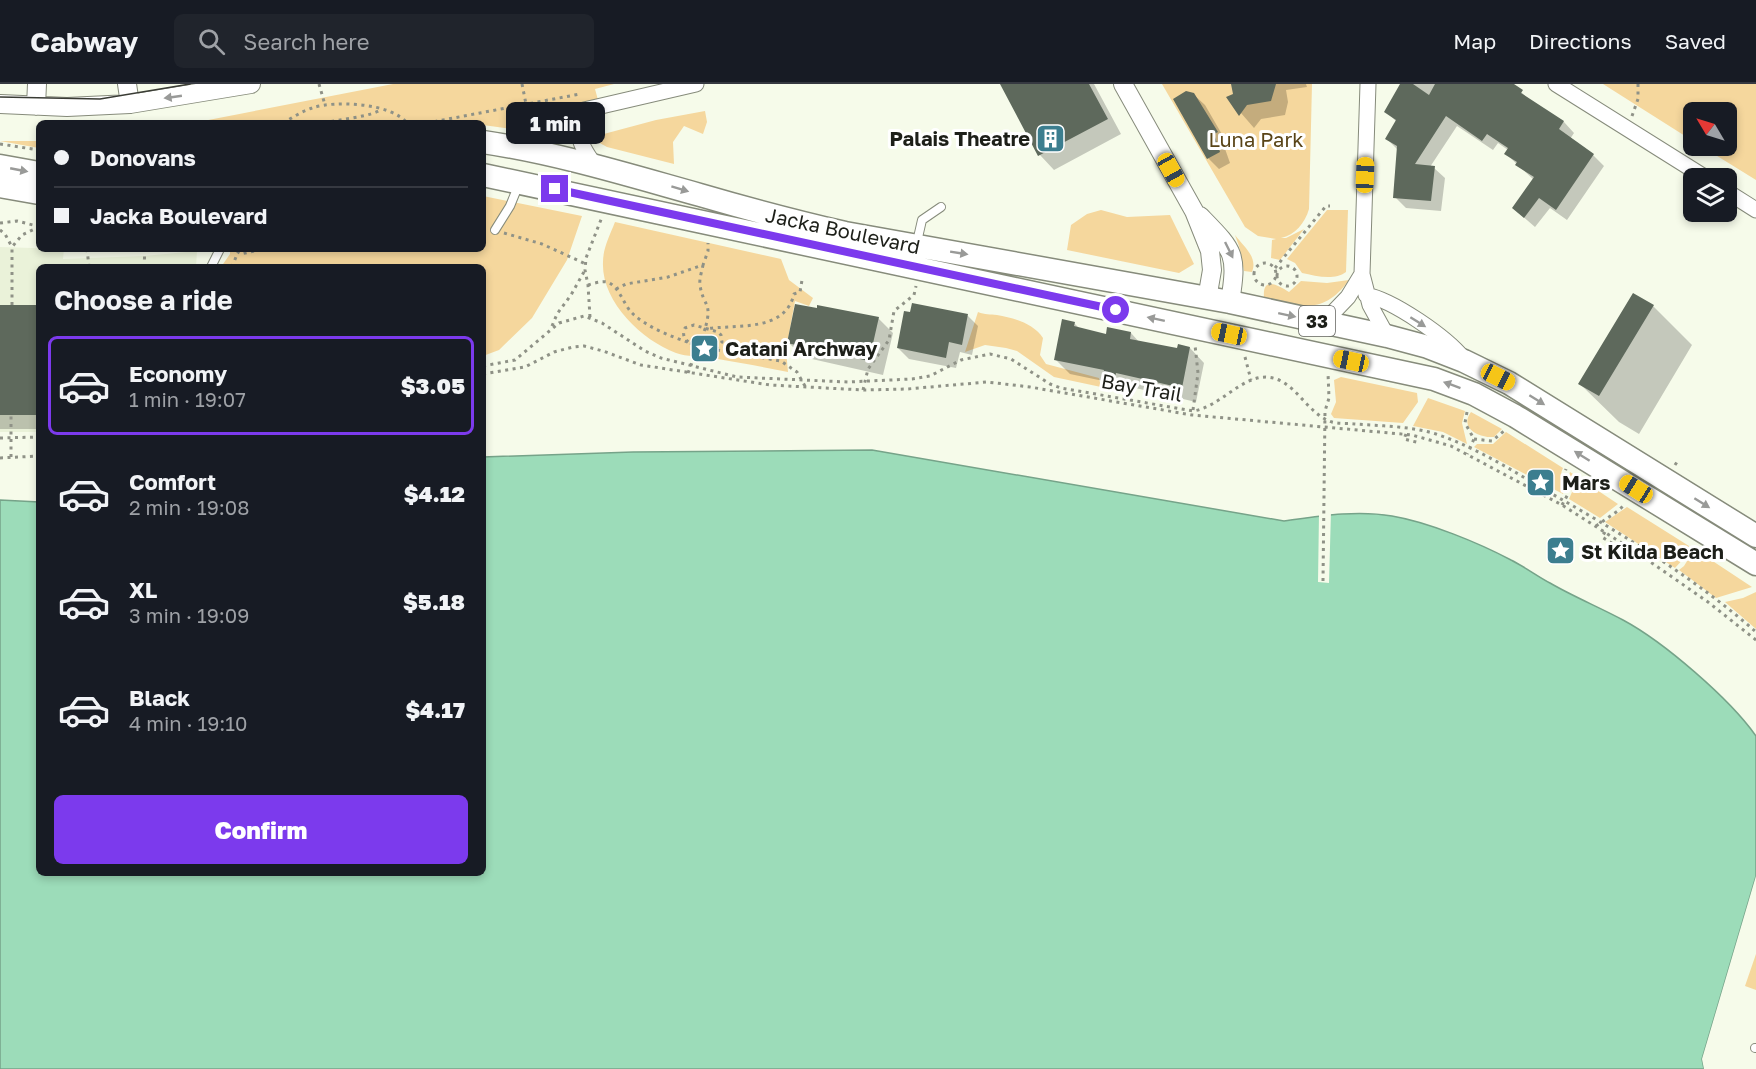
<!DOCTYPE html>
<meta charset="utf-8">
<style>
:root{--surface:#171b24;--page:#20242c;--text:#f1f3f6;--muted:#9ea1a6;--line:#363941;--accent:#7c3aed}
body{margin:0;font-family:"Golos Text",sans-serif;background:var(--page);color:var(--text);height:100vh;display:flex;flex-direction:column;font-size:22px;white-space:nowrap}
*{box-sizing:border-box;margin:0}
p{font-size:20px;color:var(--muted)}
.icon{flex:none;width:33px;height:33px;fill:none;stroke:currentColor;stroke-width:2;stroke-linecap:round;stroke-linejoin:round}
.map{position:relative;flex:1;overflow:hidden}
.sheet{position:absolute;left:36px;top:180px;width:450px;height:612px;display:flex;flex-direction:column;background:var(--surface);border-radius:9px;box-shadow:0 3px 9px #0003}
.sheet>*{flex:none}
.guide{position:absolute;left:36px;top:36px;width:450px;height:132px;border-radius:9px;box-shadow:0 3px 9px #0003;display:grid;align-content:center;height:132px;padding:0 18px;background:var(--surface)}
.needle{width:39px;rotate:308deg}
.fabs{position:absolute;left:1683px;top:18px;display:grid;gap:12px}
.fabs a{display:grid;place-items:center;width:54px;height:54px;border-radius:9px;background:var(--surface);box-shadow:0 3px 9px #0003;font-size:30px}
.end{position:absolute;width:27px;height:27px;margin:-14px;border:8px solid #7c3aed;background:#fff;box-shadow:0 0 0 3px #fff}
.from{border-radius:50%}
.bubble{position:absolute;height:42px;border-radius:9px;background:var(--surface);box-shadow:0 3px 9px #0003;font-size:20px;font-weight:800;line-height:42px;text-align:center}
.car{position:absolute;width:18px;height:36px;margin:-18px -9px;border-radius:8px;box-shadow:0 0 4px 2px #0007;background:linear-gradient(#f5c518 24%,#345 0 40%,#f5c518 0 76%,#345 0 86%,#f5c518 0)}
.guide b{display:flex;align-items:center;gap:21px;height:57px;font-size:22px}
.guide b+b{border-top:2px solid var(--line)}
.guide i{width:15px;height:15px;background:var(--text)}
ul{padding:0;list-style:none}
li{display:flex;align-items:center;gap:18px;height:99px;margin:0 12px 9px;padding:0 6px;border:3px solid transparent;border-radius:9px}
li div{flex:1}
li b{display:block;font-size:22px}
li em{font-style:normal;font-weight:800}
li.active{border-color:var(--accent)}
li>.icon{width:54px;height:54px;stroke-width:1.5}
h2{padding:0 18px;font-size:27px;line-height:72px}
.button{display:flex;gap:12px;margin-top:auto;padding:12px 18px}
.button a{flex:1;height:69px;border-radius:9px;background:var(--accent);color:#fff;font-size:24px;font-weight:800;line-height:69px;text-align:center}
header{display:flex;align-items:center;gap:36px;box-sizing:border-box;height:84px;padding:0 30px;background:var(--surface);border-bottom:2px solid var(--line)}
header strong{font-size:28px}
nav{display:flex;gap:33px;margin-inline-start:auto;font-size:21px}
.search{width:420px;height:54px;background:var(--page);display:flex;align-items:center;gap:15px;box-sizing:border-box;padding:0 21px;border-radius:9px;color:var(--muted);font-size:22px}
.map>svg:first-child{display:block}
.built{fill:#eaf2d9}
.green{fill:#f5d79d}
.water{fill:#9cdcb9;stroke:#76a389;stroke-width:1.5}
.pier{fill:#f6fbea}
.shadow{fill:#0003}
.building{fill:#5e695c}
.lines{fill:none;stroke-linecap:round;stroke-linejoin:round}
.service-casing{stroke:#868b7b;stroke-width:10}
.minor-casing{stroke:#868b7b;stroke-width:17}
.tertiary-casing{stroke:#868b7b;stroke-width:20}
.primary-casing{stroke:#868b7b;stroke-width:25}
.path{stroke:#8f9287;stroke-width:3;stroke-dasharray:3 4.5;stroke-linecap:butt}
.service{stroke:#fff;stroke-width:8}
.minor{stroke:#fff;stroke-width:15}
.tertiary{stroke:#fff;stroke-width:18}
.primary{stroke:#fff;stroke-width:22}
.tram{stroke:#3a3c35;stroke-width:1.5}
.path-bridge{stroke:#8f9287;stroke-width:3;stroke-dasharray:3 4.5;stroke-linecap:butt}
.oneway{fill:#999a98}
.route{stroke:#7c3aed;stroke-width:8}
.labels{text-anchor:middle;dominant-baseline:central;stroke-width:6;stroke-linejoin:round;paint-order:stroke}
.shield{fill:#fff;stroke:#61625e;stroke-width:1.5}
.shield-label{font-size:18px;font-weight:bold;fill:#1d1f19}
.poi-label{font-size:20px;font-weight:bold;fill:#1d1f19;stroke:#fff;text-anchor:start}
.park-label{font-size:20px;fill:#594417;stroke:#fff}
.street-label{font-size:20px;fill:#1d1f19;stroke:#fff}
</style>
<header>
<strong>Cabway</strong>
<div class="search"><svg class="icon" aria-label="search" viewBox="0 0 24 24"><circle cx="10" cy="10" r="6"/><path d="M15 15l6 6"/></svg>Search here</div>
<nav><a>Map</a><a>Directions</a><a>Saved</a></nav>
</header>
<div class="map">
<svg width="1756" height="985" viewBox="0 0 1756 985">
<rect width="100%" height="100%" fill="#f6fbea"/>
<path class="built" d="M0 163 64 165 63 175 144 172 197 167 196 183H39V348H0Z"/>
<path class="green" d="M393 0H614L595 5 598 16 539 49 483 41V39H438L415 37 402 39H193Z
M1162 0H1312L1309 125C1305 139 1295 151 1281 154H1286L1304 145 1280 176 1271 174 1272 156 1276 155 1258 152 1245 143Z
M1603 0H1756V96L1701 62H1726V28H1694L1693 57Z
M705 27 707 38 703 50 684 42 673 58 674 80 607 63 596 57 600 51 656 36Z
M0 57H39V64Z
M483 112 582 132 567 176 532 234 499 266 483 272V183H221L230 170V165H483Z
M1101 126 1127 133 1170 131 1194 180 1179 189 1067 166 1071 141 1087 130Z
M1327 126H1348L1346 188C1334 197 1316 192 1302 189L1295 179 1287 175Z
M615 138 781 175 789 196 813 214 809 222 795 217 786 266 788 288C763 283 737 278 712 274 700 272 687 273 676 269 641 256 601 217 603 178 603 164 610 151 615 138Z
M1235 151C1244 163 1258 173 1252 188L1244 187 1239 162Z
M1349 196C1323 232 1301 222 1264 214 1262 191 1279 202 1289 208L1301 197 1327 199Z
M978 228C985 231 990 230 997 231 1014 234 1033 239 1043 254L1040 271 1046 280 1099 294 1101 303 1054 293 1017 267 1006 264 985 261 965 268Z
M1341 293 1417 309 1418 318 1403 339 1334 334 1331 330 1336 318 1334 296Z
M1428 314 1465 327 1462 339 1467 360 1443 348 1413 342Z
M1471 328 1502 345 1494 353C1479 354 1459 344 1471 328Z
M1506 348 1563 384C1558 393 1566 401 1563 410L1474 363 1477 360H1493Z
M1570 388 1618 420 1600 434 1569 415 1572 408 1568 395Z
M1627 423 1689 462 1686 472 1675 484 1605 438Z
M1694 466 1699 468 1752 503 1716 514 1679 486 1684 482Z
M1756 508V545L1725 518 1743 514Z
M1756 870V906L1745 902Z"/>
<path class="water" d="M872 366 1284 437C1320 432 1356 426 1392 432 1428 438 1479 459 1511 476 1525 483 1537 492 1550 499 1574 513 1599 523 1623 536 1664 558 1730 615 1756 652V792L1702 975 1704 985H0V416L39 418V789H483V373L633 368Z"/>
<path class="pier" d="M1331 427 1329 499 1318 498 1319 429Z
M1756 792V802L1705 975 1707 985H1704L1702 975Z"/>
<path class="shadow" d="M1002 0H1094L1121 50 1054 86 1040 71Z
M1233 0H1306L1307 3 1286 6 1288 18 1285 31 1261 35 1254 44 1228 14 1235 10Z
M1402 0H1512L1531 17 1564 38 1574 49 1570 55 1593 71 1604 82 1567 136 1550 124 1535 143 1513 124 1534 96 1506 70 1508 66 1498 59 1493 66 1457 42 1430 83 1434 84 1445 94 1441 127 1406 124 1395 113 1398 66 1387 55 1397 38 1386 28Z
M1193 10 1205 21 1227 59 1224 62 1230 79 1219 85 1208 74Z
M1653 222 1692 261 1639 350 1619 338 1580 300Z
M0 223H39V345H0Z
M911 230 968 232 978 242 972 271 960 268 956 284 909 275 898 264Z
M878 234 893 249 883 291 803 273 789 259Z
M1074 239 1080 245 1107 251 1131 249 1140 259 1179 266 1190 264 1204 279 1196 318 1131 303 1130 307 1119 305 1113 299 1070 290 1055 275Z"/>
<path class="building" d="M1000 0H1089L1108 35 1038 72Z
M1231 0H1276L1271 17 1247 21 1239 32 1226 13 1233 10Z
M1400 0H1413L1429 11 1435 0H1514L1523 6 1521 9 1564 37 1559 45 1594 70 1556 126 1539 114 1524 134 1512 124 1534 93 1515 81 1517 78 1504 70 1508 64 1487 50 1482 57 1446 32 1415 80 1435 82 1431 117 1393 114 1397 62 1385 55 1396 36 1384 28Z
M1186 7 1194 9 1218 48 1214 50 1220 68 1207 75 1173 15Z
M1633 209 1654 221 1599 312 1578 300Z
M912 219 968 230 962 261 949 258 946 274 897 264 904 227 910 228Z
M795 220 817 224V221L879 233 869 277 787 259Z
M0 221H39V331H0Z
M1062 235 1075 238 1074 242 1106 250 1107 243 1131 248 1130 255 1177 264 1178 260 1190 263 1182 304 1116 289 1115 294 1103 291 1104 286 1054 276Z"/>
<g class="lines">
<defs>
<path id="service" d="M495 146 510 122 519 100
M917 158 922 136 941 123
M211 183 220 165
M1755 964H1756"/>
<path id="minor" d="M1368 0 1362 190 1370 221 1387 252
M1556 0 1706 94
M523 64 584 26 696 0
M594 80C578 58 569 41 599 24
M1726 107 1756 126
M1366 211C1393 216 1446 253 1463 274
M1324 238 1348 213 1362 190"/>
<path id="tertiary" d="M127 0 130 20
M1123 0 1194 127 1210 167 1212 186 1207 215
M0 20 67 23 130 20 251 0
M36 22 37 0
M1200 132C1234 167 1238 169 1230 218"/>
<path id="primary" d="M483 58C557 69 628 91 700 111 748 125 797 138 845 149L1230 218 1387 252 1428 263 1464 277 1509 299 1756 452
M0 82 39 89
M483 91 1434 295 1474 310 1515 332 1756 480
M0 102 39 109"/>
</defs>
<use href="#service" class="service-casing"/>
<use href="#minor" class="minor-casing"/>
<use href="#tertiary" class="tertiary-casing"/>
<use href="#primary" class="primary-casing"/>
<path class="path" d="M319 0 325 21
M522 0 526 20
M1632 32 1638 15V0
M283 39C292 34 302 27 312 24 335 16 391 19 407 39
M324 39C340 35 371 33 382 25
M427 39 580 10
M0 60 39 66
M0 139 17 137 37 142
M0 146 5 150 12 163
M504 149 542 160 586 180
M87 165 89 183
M233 165 238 168V165
M1254 190a11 11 0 1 1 22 0a11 11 0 1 1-22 0Z
M703 181C702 187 699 195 700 201 703 223 713 217 705 245
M1277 192a10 10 0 1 1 20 0a10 10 0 1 1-20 0Z
M144 183 145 165
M232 183 238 168 241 170 263 165
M1275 184 1326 122H1330
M588 201C594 199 602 197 607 198 619 202 623 219 631 228 646 243 670 252 690 259 684 255 682 251 685 244L694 241 718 248 721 251 722 258 715 266
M616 205 626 200 668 193 703 181 708 167V159
M12 221V163L22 151 39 143
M590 233 588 201 585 186 586 174 602 133
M552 242 557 230 571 211 585 186
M717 266 781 277 797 288 805 302
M1245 273 1251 296
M483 282 515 276 559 239 584 232 602 239 645 267 661 274 737 293 848 298 912 295 930 292 961 276 990 270 1011 275 1050 300 1061 304 1193 327C1220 323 1240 293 1266 293 1295 294 1306 330 1332 338 1339 340 1348 339 1355 340 1382 342 1410 342 1436 350 1475 363 1510 385 1545 406 1616 446 1695 494 1756 548
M688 289 705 245C735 240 785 249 794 210L800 208 802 196
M483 290 525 283 554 268 573 263 584 262 603 267 641 281 770 301 863 306 907 305 987 298 1030 303 1192 331 1412 351 1451 362 1562 421 1639 470 1708 518 1756 556
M863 306 868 285 889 256 894 227 914 211 916 202
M1193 326 1198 289 1195 261
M1467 328 1465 339 1474 355 1467 370
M1406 350 1404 355 1420 359
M0 354 39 353
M1474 355 1492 357 1504 347
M11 373V331
M0 374 39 372
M1675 381 1679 375
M1562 421 1568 410 1563 394 1566 385
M1596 442 1619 426 1625 420
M1605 448 1602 453 1618 463
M1323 497 1325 327 1329 314 1328 289"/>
<use href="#service" class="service"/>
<use href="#minor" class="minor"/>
<use href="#tertiary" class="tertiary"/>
<use href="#primary" class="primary"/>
<path class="tram" d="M0 13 100 15 190 0"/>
<path class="path-bridge" d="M690 259 715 266"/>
</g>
<defs><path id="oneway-solid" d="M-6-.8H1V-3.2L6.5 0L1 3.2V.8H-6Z" transform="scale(1.5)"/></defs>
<g class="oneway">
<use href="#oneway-solid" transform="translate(173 13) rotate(172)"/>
<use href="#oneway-solid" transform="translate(19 86) rotate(11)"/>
<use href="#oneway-solid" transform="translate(680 105) rotate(17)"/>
<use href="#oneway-solid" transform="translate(1229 166) rotate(64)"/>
<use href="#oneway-solid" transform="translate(959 169) rotate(9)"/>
<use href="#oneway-solid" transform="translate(1287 231) rotate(12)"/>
<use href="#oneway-solid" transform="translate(1156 235) rotate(-168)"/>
<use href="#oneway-solid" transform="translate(1418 238) rotate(32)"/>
<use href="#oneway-solid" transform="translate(1452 301) rotate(-160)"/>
<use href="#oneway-solid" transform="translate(1537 316) rotate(32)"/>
<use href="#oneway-solid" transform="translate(1582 372) rotate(-148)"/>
<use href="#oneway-solid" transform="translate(1702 419) rotate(32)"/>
</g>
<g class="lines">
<path class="route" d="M555 105 1116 226"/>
</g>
<defs>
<symbol id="building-square" viewBox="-11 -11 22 22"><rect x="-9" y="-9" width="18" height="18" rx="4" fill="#3c7e8f" stroke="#fff"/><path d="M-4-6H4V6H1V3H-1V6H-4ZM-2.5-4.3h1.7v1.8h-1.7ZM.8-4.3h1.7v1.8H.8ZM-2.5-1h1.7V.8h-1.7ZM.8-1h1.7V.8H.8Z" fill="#fff"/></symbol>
<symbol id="sight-square" viewBox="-11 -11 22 22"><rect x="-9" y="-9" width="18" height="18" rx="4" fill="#3c7e8f" stroke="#fff"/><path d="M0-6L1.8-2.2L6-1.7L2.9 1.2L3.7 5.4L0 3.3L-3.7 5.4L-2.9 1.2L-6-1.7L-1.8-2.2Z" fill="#fff"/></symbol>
</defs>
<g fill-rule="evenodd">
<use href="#building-square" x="1034" y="38" width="33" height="33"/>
<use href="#sight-square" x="688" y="248" width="33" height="33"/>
<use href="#sight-square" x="1524" y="382" width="33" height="33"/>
<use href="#sight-square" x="1544" y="450" width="33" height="33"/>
</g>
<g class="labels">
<rect class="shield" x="1299" y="222" width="36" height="30" rx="4.5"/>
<g class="shield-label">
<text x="1317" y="237">33</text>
</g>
<g class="poi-label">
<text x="1030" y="54" text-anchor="end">Palais Theatre</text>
<text x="725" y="264">Catani Archway</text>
<text x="1562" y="398">Mars</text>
<text x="1581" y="467">St Kilda Beach</text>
</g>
<g class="park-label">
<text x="1256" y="55">Luna Park</text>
</g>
<g class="street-label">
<text transform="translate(843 146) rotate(12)">Jacka Boulevard</text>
<text transform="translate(1142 303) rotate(10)">Bay Trail</text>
</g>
</g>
</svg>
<div class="fabs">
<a><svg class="needle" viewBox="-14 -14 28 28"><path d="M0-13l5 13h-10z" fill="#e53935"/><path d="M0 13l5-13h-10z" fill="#9ea1a6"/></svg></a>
<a><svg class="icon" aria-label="layers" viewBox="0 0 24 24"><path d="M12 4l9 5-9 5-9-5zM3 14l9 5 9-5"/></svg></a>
</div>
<i class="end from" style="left:1116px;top:226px"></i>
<i class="end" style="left:555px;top:105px"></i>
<div class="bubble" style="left:506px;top:18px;width:99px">1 min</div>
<i class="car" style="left:1171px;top:86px;rotate:151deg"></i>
<i class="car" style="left:1365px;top:91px;rotate:2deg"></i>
<i class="car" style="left:1229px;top:250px;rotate:282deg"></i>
<i class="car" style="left:1351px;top:277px;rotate:282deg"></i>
<i class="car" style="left:1498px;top:293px;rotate:117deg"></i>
<i class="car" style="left:1636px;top:405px;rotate:302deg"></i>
<div class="guide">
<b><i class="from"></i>Donovans</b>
<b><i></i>Jacka Boulevard</b>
</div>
<section class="sheet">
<h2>Choose a ride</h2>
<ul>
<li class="active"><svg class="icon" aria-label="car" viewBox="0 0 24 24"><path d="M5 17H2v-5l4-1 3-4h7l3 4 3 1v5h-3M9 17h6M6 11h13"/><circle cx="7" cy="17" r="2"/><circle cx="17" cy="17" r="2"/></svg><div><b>Economy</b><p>1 min · 19:07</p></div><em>$3.05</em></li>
<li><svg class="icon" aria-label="car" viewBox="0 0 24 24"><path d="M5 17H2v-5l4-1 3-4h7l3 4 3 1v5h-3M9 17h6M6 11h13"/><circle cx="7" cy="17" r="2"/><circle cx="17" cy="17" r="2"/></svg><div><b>Comfort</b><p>2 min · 19:08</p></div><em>$4.12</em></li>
<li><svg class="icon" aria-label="car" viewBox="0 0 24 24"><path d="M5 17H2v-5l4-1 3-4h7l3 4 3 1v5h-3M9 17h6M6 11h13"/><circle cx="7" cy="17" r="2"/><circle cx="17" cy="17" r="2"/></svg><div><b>XL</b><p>3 min · 19:09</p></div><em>$5.18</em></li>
<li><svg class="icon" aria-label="car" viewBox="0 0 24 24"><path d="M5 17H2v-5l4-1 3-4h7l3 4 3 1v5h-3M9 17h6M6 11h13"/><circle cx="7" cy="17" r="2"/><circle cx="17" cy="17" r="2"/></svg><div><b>Black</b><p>4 min · 19:10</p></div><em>$4.17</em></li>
</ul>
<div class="button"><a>Confirm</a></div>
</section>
</div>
